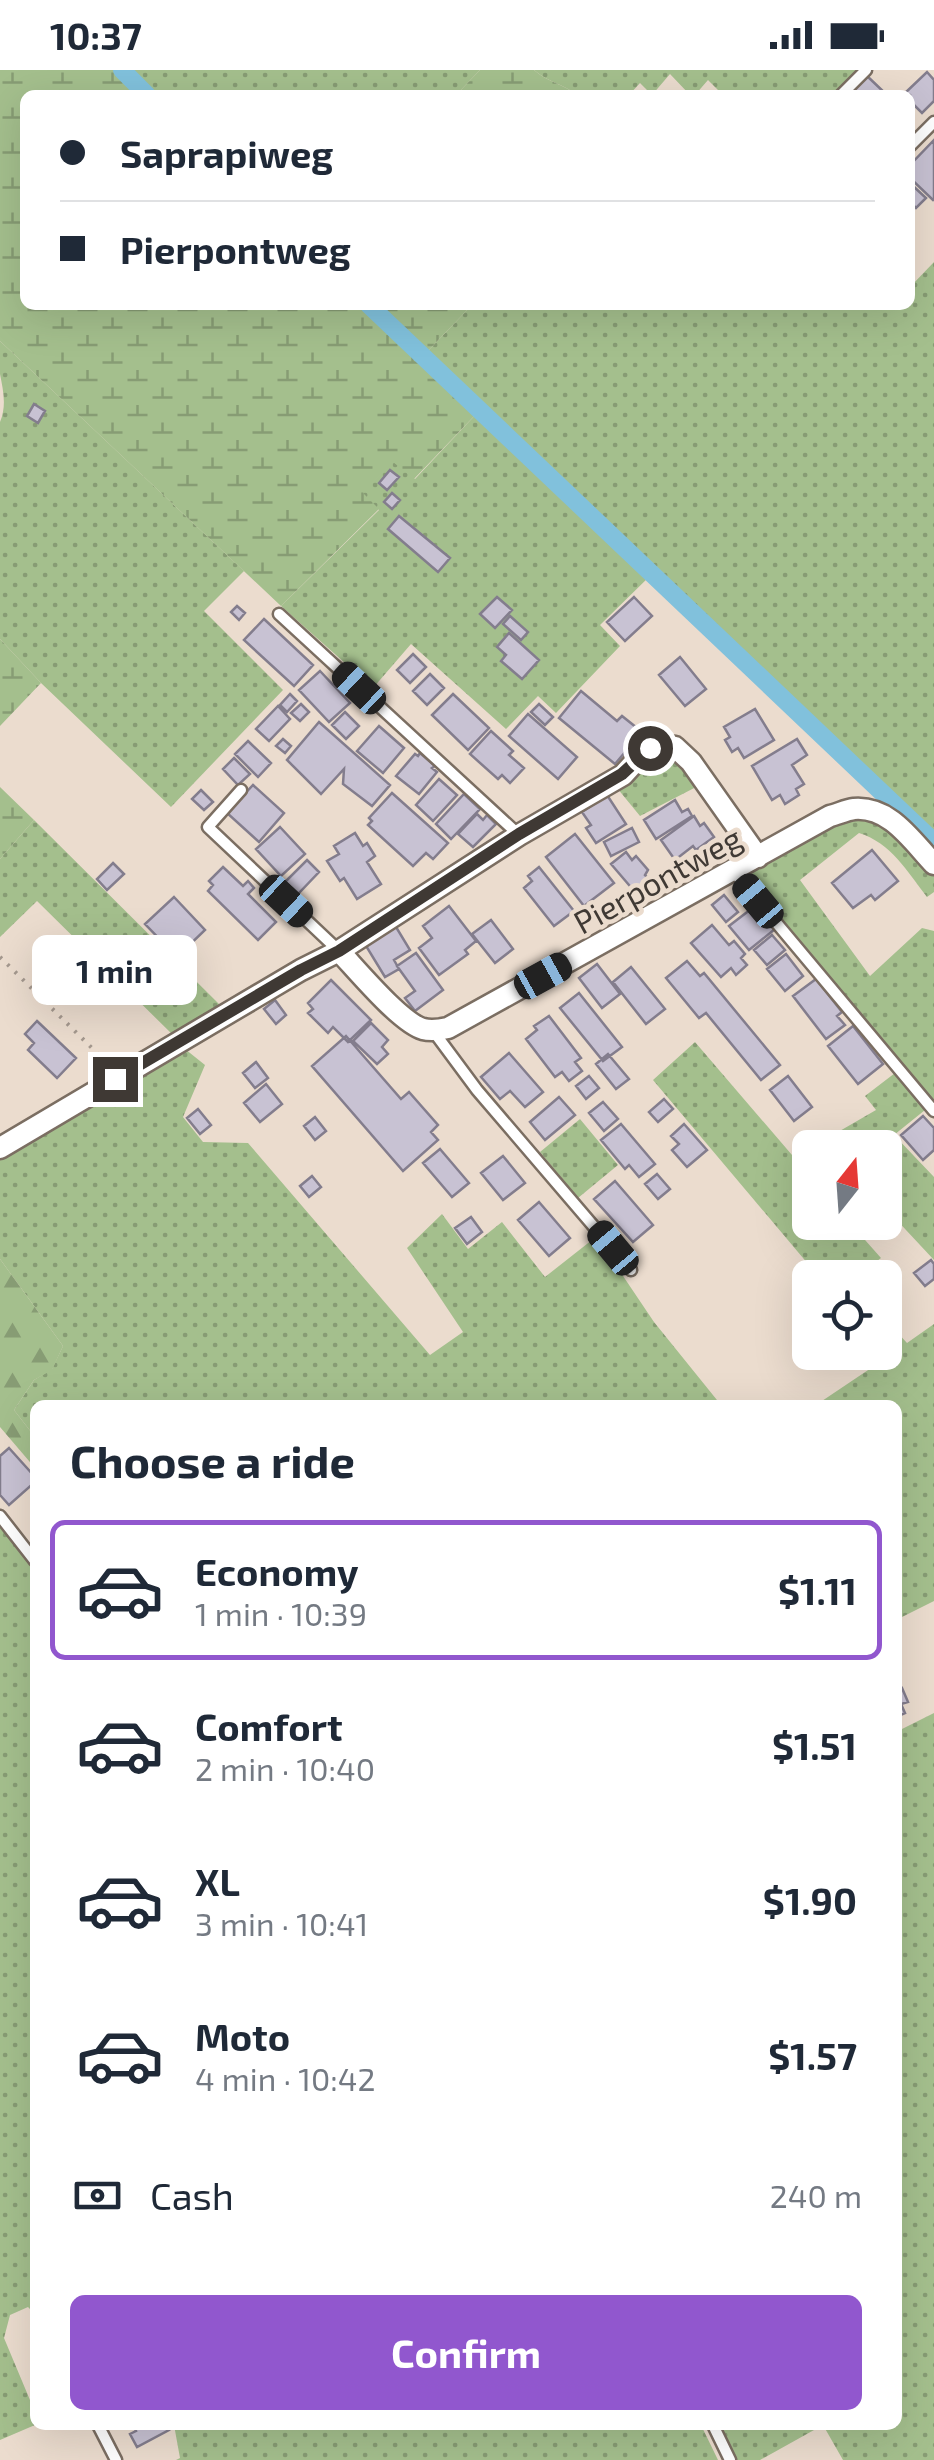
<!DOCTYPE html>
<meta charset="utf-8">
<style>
:root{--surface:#fff;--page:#f6f6f7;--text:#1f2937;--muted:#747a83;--line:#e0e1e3;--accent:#9157ce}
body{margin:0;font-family:"Exo 2",sans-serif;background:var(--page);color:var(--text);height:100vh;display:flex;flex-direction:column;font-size:38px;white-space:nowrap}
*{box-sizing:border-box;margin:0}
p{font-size:32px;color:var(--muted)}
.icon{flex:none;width:55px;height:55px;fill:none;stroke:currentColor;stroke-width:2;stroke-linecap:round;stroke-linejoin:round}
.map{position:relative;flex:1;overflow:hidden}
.drawer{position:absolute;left:30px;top:1330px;width:872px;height:1030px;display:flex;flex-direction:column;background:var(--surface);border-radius:15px;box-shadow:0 10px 40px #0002}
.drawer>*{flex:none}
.banner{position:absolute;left:20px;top:20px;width:895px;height:220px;border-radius:15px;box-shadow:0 10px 40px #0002;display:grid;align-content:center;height:220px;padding:0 40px;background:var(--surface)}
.needle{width:65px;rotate:17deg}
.fabs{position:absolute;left:792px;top:1060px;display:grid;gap:20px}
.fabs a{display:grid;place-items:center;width:110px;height:110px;border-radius:15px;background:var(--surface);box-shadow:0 10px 40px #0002;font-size:50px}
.end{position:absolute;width:45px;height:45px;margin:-22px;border:12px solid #3f3934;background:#fff;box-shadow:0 0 0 5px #fff}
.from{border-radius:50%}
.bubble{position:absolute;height:70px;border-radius:15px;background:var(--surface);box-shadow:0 10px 40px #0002;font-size:32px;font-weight:700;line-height:70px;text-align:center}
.car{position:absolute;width:30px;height:60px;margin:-30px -15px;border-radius:12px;box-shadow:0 0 8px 2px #0007;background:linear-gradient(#222 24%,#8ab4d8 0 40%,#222 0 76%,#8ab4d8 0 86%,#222 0)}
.banner b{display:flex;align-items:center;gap:35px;height:95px;font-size:38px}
.banner b+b{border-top:2px solid var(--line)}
.banner i{width:25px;height:25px;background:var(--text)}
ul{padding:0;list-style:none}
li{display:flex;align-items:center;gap:30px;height:140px;margin:0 20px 15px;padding:0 20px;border:5px solid transparent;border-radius:15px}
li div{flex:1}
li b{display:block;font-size:38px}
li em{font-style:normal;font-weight:700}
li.current{border-color:var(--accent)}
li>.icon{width:90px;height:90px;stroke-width:1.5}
h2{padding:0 40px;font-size:45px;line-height:120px}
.pay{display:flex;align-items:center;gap:25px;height:110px;padding:0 40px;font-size:38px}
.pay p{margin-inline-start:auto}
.cta{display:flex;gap:20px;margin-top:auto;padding:20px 40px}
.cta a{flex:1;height:115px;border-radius:15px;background:var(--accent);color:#fff;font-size:40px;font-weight:700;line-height:115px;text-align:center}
.status{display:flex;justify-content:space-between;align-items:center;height:70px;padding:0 50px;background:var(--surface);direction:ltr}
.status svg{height:28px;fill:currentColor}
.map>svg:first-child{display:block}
.grass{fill:url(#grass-dots)}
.forest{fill:url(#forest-firs)}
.wetland{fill:url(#wetland-marsh)}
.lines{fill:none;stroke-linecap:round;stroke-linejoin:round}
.canal{stroke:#81c1dc;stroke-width:18}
.building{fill:#c8c2d3;stroke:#837d8d;stroke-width:2.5}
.service-casing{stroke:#7b6e62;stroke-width:15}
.minor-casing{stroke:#7b6e62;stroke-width:25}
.path{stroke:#a4988e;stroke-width:4;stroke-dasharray:2.5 8;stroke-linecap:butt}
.service{stroke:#fff;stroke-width:10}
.minor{stroke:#fff;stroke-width:20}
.route{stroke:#3f3934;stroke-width:12}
.labels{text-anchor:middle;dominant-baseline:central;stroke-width:9;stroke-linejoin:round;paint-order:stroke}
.street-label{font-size:32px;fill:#3f3934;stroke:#ebdcce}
</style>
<div class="status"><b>10:37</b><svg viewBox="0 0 49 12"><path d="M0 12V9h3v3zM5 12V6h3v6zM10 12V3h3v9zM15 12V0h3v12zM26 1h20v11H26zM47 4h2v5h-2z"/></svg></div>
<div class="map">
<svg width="934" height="2390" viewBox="0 0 934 2390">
<defs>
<pattern id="grass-dots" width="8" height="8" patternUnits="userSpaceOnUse" patternTransform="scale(2.5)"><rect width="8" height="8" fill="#a4bf8d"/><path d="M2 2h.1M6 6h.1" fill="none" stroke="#879c74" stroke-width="1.8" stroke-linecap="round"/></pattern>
<pattern id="forest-firs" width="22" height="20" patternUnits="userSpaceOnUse" patternTransform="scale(2.5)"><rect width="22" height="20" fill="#a4bf8d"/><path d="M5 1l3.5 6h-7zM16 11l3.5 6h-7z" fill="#879c74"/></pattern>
<pattern id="wetland-marsh" width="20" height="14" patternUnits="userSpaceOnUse" patternTransform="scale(2.5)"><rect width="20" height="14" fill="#a4bf8d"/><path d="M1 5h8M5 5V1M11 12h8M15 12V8" fill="none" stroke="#879c74"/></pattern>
</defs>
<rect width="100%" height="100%" fill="#ebdcce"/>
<path class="grass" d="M122 0H480L456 25H147Z
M534 0H858L835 25H723L708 10 695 25H690L670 4 652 25 640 13 629 25H577C564 14 547 12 534 0Z
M934 192V772L652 504 600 555 620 576 556 643 538 626 506 659 411 574 373 618 281 536 379 440 362 423 393 391 415 409 479 341 423 286 472 235H827L831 239 835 235H884L889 239 893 235H910V217Z
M0 271 244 501 204 541 283 620 171 737 41 613 0 569V352C7 335 3 320 0 304 0 294 0 281 0 271Z
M657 682H672L700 715 640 746 617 718Z
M858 745 879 749 934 803V822L927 827C907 801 891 773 859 763L800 810 870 906 922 858 934 861V1032L744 803 834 750Z
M34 750 221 936 174 966 37 831 0 867V789Z
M695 972 810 1106V1152L850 1153 881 1188 856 1207H819L653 1010Z
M185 979 205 995 183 1047 203 1072 248 1073 430 1285 463 1262 407 1178 442 1144 468 1179 502 1152 545 1207 592 1170 621 1203 654 1252 721 1335H35V1367L14 1340 34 1310 52 1299 63 1276 0 1189V1084Z
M895 1003 925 1040 894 1065 934 1107V1190L892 1145 885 1131V1078L850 1077 838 1062 876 1040 865 1026Z
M580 1049 618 1095 578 1128 540 1082Z
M885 1249 907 1273 934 1254V1531L898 1549V1335H816L886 1288 882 1283 885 1282Z
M0 1457 35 1500V2244L28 2237 10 2245 4 2268 35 2342V2355L0 2370Z
M934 1643V2390H843L823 2355 760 2390H735L718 2355H898V1661Z
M174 2355H701L718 2390H176L180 2388Z"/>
<path class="forest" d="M0 1189 63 1276 52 1300 34 1310 14 1340 35 1367V1398L0 1357Z"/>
<path class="wetland" d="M0 0H122L147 25H25V235H472L423 286 480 340 414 409 393 392 363 423 379 439 281 536 0 271Z
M480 0H534C547 12 564 14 577 25H456Z
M0 569 41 613 0 656Z
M0 717 34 750 0 789Z"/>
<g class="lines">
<path class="canal" d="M122 0 147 25
M369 235 934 772"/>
</g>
<path class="building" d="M927 2 934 10V31L922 43 910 31V25L904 24Z
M866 5 887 25H847Z
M934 70V129L933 130 910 108V95Z
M912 115 926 128 916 138 910 132V117Z
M34 334 45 341 38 353 27 346Z
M390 400 399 407 387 420 379 413Z
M392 423 400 430 392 439 384 432Z
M399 446 450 488 438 502 388 459Z
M497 527 512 540 495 558 480 544Z
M634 527 652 546 625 571 607 552Z
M237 536 245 543 239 550 231 542Z
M510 546 528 562 521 570 503 554Z
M264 549 313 595 294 616 244 570Z
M509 563 539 590 522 609 501 591 506 585 497 577Z
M413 584 426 597 410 613 397 600Z
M680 587 706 619 685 636 659 605Z
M320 601 350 633 329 652 299 620Z
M430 604 444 618 427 635 413 621Z
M581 621 617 651 622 646 642 662 615 694 559 648Z
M290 624 297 631 287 642 280 635Z
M453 624 489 658 468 680 432 645Z
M301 634 309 642 300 651 291 643Z
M539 634 553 647 545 655 531 642Z
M278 636 290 649 269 671 256 659Z
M755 639 774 670 744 688 738 678 732 682 725 670 730 667 724 657Z
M345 642 359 656 346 669 332 655Z
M528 644 577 687 558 709 509 666Z
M319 652 390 715 372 736 343 714 344 699 321 724 287 690Z
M379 656 404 678 383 703 357 681Z
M491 661 513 681 509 685 524 698 510 713 502 705 498 709 470 684Z
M283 669 291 676 285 683 276 676Z
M797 669 807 685 792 695 804 714 796 719 799 725 785 734 780 725 772 730 752 696Z
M248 671 271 693 258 707 235 684Z
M420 683 435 696 432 698 437 702 419 724 396 706 415 684 418 686Z
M234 688 250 704 238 715 223 699Z
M439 709 457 725 433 751 416 735Z
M253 715 284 743 259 772 227 743Z
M201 720 213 732 204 740 192 729Z
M392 723 448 773 433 789 426 783 413 796 368 755 372 751 369 748Z
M464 724 480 739 451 769 436 754Z
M607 725 626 754 596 773 586 758 591 755 582 742Z
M675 730 682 742 688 739 692 746 656 769 644 750Z
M477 744 483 750 487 745 496 754 473 777 458 764Z
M694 746 700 756 704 753 714 767 696 780 693 776 675 790 661 770Z
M280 757 305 784 281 806 256 779Z
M632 758 639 772 611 786 604 772Z
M355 763 363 776 367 773 375 786 367 792 381 814 357 829 344 808 340 811 327 791 339 784 334 776Z
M575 764 614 813 584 836 546 787Z
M872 780 898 811 875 830 871 825 853 838 832 813Z
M626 782 632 790 636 786 648 800 645 805 656 817 641 829 611 794Z
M307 790 319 802 298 824 285 812Z
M113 793 124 804 107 820 97 809Z
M223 797 243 816 248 811 254 818 248 824 276 852 258 870 208 821 213 815 209 811Z
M539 797 574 841 554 856 524 818 532 811 528 806Z
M724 825 738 842 726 852 712 835Z
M174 827 205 860 177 887 145 854Z
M449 836 476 871 465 880 468 884 439 905 419 878 432 868 423 856Z
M755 836 775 859 749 880 729 856Z
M491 850 513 879 495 893 472 864Z
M393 852 410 880 394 890 399 899 385 907 363 871Z
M712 855 729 875 734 871 745 884 741 888 747 895 736 905 731 898 721 907 691 873Z
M772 865 785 880 767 895 754 880Z
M416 883 443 920 415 941 405 928 415 921 397 896Z
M786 884 803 906 785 921 767 899Z
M83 885 112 913 99 927 87 916 71 932 54 915Z
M687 891 700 906 704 903 780 995 761 1010 706 943 699 948 666 908Z
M597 894 620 924 602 938 579 908Z
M631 897 665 939 646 954 613 912Z
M816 909 842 942 837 946 845 955 826 969 793 926Z
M331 910 371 950 348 972 333 957 328 963 308 943 313 939 308 933Z
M579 923 622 977 603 991 560 938Z
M275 930 286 945 276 954 264 939Z
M549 946 581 988 575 992 582 1001 569 1011 562 1002 555 1007 526 969 537 960 534 956Z
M37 951 76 988 57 1008 28 980 34 973 25 964Z
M371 953 388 970 382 977 388 984 377 994 353 971Z
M853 956 883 994 858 1014 828 976Z
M346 966 401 1029 409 1022 438 1055 431 1062 438 1070 403 1101 312 996Z
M509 983 543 1022 525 1037 510 1021 500 1029 481 1007Z
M608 984 629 1009 616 1019 596 994Z
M256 992 268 1008 255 1018 243 1003Z
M589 1006 599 1018 586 1029 576 1016Z
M788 1006 812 1037 794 1051 770 1020Z
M266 1014 282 1034 260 1052 244 1033Z
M559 1027 575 1045 545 1070 530 1052Z
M664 1029 673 1039 658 1052 649 1042Z
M603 1032 618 1049 604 1061 589 1043Z
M198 1039 211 1055 200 1064 187 1048Z
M923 1046 934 1058V1080L923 1090 901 1065Z
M315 1047 326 1061 315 1070 304 1056Z
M621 1054 655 1094 639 1107 629 1095 625 1099 601 1070Z
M684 1054 707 1080 687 1097 672 1080 679 1074 671 1066Z
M831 1063 843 1078H813Z
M440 1079 469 1113 452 1127 423 1093Z
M503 1086 525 1113 503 1130 481 1103Z
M657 1104 670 1119 658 1129 645 1114Z
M312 1106 321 1117 309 1127 300 1116Z
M615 1111 653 1155 633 1172 594 1129Z
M539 1132 570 1168 549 1186 518 1150Z
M471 1147 482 1162 467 1174 455 1158Z
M931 1190 934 1194V1209L925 1216 914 1203Z
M9 1378 35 1407V1412L9 1435 0 1425V1386Z
M902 1618 908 1632 901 1634 905 1643 898 1646V1620Z
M133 2355H166L169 2360 137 2377 130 2364 136 2361Z"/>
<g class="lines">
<defs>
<path id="service" d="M841 25 866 0
M910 76 934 52
M279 544 519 765
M241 720 208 757 338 880
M733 801 934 1041
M434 962 477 1020 631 1200
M0 1446 35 1491
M98 2355 116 2390
M713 2355 730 2390"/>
<path id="minor" d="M339 881 519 765 623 705 644 682 657 675 675 677 691 692 758 787
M0 1078 301 900 339 881C357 900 400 952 423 959 431 961 439 960 448 958L830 746C838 744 846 740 854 739 890 736 912 771 934 794"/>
</defs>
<use href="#service" class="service-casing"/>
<use href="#minor" class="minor-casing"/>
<path class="path" d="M0 887 106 992"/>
<use href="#service" class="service"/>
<use href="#minor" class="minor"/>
</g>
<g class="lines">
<path class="route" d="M115 1009 301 900 339 881 519 764 622 704 650 678"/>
</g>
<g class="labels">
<g class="street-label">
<text transform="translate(657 809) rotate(-29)">Pierpontweg</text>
</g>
</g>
</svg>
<div class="fabs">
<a><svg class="needle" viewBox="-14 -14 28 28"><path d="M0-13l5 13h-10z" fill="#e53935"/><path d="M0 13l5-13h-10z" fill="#747a83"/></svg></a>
<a><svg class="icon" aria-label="locate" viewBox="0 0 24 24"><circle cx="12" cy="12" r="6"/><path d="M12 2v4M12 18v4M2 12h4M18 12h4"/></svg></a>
</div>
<i class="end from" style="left:650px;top:678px"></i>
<i class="end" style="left:115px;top:1009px"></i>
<div class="bubble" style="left:32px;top:865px;width:165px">1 min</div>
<i class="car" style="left:359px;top:618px;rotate:313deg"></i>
<i class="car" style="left:286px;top:831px;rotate:133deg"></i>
<i class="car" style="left:758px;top:831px;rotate:320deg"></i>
<i class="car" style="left:543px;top:906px;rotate:61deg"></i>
<i class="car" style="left:613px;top:1178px;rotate:320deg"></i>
<div class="banner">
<b><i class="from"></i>Saprapiweg</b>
<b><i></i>Pierpontweg</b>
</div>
<section class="drawer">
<h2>Choose a ride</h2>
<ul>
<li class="current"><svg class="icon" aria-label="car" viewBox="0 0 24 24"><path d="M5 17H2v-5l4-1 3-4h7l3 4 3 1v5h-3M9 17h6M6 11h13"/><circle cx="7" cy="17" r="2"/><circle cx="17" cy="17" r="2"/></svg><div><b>Economy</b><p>1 min · 10:39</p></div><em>$1.11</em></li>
<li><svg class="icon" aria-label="car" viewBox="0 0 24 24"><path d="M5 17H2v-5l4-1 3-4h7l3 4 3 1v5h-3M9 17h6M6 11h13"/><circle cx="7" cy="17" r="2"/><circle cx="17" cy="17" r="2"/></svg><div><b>Comfort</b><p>2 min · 10:40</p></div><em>$1.51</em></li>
<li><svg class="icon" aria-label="car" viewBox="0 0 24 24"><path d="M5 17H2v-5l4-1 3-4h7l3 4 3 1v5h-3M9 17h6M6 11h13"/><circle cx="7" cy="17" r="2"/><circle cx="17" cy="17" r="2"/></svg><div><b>XL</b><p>3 min · 10:41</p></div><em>$1.90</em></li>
<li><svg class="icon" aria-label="car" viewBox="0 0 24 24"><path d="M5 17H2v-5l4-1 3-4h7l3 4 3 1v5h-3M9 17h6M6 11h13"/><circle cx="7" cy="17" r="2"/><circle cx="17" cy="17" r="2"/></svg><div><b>Moto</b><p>4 min · 10:42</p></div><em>$1.57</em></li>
</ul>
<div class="pay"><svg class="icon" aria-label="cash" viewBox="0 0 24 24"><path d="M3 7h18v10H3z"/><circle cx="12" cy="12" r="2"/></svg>Cash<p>240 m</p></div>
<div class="cta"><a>Confirm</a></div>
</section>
</div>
